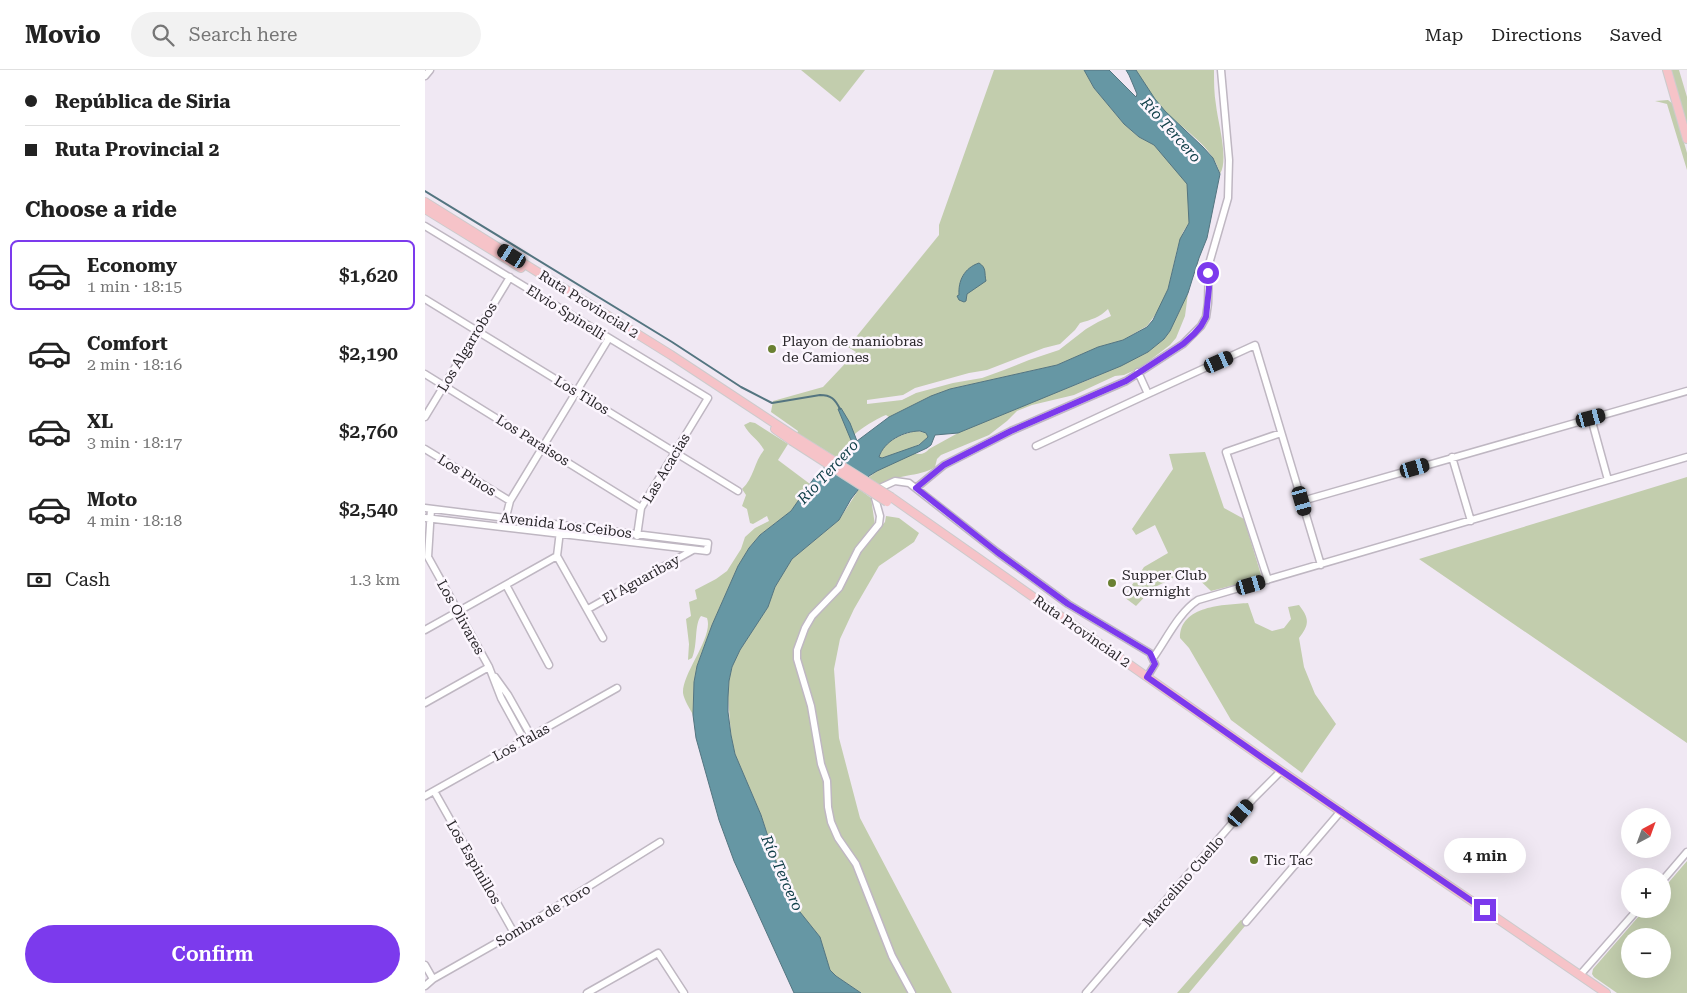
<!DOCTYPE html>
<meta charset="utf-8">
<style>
:root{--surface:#fff;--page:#f2f2f2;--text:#222;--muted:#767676;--line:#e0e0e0;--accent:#7c3aed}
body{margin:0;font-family:"Roboto Serif",serif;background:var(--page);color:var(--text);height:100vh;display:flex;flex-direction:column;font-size:19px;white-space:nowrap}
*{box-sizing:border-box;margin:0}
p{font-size:16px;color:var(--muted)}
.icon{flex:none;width:28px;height:28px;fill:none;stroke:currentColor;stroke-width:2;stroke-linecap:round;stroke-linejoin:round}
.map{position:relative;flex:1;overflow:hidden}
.panel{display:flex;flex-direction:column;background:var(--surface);width:425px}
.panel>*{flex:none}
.banner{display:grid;align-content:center;height:110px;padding:0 25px;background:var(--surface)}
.needle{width:32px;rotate:41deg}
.fabs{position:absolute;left:1196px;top:738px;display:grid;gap:10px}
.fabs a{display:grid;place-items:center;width:50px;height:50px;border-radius:50%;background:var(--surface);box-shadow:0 5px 20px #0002;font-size:25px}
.end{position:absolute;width:22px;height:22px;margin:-11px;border:6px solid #7c3aed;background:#fff;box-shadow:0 0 0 2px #fff}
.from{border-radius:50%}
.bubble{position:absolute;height:35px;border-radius:18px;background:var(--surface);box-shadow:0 5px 20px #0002;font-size:16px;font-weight:600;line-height:35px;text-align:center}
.car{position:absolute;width:15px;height:30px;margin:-15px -8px;border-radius:6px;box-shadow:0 0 4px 1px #0007;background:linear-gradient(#222 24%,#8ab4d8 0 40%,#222 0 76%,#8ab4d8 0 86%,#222 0)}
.banner b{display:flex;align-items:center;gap:18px;height:48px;font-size:19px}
.banner b+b{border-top:1px solid var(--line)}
.banner i{width:12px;height:12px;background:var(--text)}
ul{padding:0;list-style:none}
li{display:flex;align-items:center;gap:15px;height:70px;margin:0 10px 8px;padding:0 15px;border:2px solid transparent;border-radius:8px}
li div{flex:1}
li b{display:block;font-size:19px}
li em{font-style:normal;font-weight:600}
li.current{border-color:var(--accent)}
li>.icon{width:45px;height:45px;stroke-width:1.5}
h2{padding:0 25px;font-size:22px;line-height:60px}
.pay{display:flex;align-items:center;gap:12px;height:55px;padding:0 25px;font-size:19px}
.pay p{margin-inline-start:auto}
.cta{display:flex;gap:10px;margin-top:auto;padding:10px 25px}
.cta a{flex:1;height:58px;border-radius:30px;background:var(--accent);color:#fff;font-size:20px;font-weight:600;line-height:58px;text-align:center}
header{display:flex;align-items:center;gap:30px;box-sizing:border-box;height:70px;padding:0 25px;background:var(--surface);border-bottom:1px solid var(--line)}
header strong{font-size:24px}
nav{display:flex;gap:28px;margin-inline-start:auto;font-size:18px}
.search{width:350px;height:45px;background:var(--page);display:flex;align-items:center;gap:12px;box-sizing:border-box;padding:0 18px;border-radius:28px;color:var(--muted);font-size:19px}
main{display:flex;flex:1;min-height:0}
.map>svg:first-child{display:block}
.green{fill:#c2cdad;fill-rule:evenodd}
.water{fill:#6697a4;stroke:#547580;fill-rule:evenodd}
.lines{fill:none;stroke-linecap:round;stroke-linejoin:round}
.stream{stroke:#547580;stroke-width:2}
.minor-casing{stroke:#bfb7c2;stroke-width:9}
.major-casing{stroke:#cccbcc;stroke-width:10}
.minor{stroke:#fff;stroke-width:6}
.major{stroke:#f6c3c8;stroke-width:8}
.major-bridge-casing{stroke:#cccbcc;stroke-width:10;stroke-linecap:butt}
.major-bridge{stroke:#f6c3c8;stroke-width:8}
.route{stroke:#7c3aed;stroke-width:6}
.poi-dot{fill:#6a8032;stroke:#fcf6fe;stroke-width:2}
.labels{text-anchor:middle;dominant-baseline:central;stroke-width:5;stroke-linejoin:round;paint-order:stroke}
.street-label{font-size:14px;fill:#2a272b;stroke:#fcf6fe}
.poi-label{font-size:14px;fill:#2a272b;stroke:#fcf6fe;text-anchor:start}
.water-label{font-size:15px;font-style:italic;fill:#12404a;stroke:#fcf6fe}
</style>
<header>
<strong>Movio</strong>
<div class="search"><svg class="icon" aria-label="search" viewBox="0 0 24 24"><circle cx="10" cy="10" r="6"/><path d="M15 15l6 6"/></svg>Search here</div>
<nav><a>Map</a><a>Directions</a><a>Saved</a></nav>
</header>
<main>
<section class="panel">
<div class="banner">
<b><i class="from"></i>República de Siria</b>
<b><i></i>Ruta Provincial 2</b>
</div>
<h2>Choose a ride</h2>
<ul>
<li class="current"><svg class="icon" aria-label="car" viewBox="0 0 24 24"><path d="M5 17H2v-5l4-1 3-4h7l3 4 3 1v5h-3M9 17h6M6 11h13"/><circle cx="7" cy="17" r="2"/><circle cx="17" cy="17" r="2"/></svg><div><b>Economy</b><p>1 min · 18:15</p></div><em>$1,620</em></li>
<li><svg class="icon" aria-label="car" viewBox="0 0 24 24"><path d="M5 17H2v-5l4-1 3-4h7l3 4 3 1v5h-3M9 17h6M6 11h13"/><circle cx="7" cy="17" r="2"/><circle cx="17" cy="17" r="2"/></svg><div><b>Comfort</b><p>2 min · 18:16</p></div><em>$2,190</em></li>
<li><svg class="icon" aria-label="car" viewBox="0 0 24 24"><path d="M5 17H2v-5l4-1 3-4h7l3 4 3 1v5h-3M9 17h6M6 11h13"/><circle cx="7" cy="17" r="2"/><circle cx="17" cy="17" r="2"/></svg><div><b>XL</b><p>3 min · 18:17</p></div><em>$2,760</em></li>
<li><svg class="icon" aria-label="car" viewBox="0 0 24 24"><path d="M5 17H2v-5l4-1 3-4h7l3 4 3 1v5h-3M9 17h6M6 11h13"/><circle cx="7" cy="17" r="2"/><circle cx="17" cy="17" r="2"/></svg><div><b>Moto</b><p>4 min · 18:18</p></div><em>$2,540</em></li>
</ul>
<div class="pay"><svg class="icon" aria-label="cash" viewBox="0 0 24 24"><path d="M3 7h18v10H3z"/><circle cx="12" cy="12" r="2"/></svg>Cash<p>1.3 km</p></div>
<div class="cta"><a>Confirm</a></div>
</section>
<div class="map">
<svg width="1262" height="923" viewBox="0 0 1262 923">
<rect width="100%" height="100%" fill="#f0e8f3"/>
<path class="green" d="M376 0H440L415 32Z
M569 0H659L669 18 699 54 714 67 729 75 759 109 762 114 764 121V153L758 162 752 180 743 219 733 241 722 256 698 270 673 277 632 295 525 319 506 326 464 347 461 345C451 349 431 361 425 369L428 375 425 378 411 387 372 363 373 361 346 342 348 331 398 317 431 282 423 277 514 165V155ZM683 239 686 246 673 252 661 259 634 280 604 290 579 300 557 308 528 313 491 323 477 330 442 334V330L478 325 490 318 544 303 562 300 619 278 635 274 650 260 655 253C666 250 675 247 683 239Z
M711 0H789C789 12 789 24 791 35 793 53 804 89 795 104 788 76 759 61 740 41 728 29 720 14 711 0Z
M1245 0H1254L1262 27V56Z
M1243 30 1248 34 1262 83V100L1242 34 1230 31Z
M763 223 760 246 751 268 745 275 720 294 710 300 699 305 690 306 649 325 607 335 592 341 582 351 564 365 516 385 512 389 510 397C493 408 470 403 456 416L443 408 452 401 489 383C495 385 500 384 504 379L533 363 562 350 668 308 723 282 739 269 745 261Z
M325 352 330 353 363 374 353 390 385 414 366 441 335 465 324 478 313 496 287 555 272 596 269 612 268 645C265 639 259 630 258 623 257 603 289 567 282 548L276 546C269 555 273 575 267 588L263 590 264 574 261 549 266 546 264 532 272 529 270 520 291 509 302 501 316 479 320 467 330 458 344 451 342 446 328 454 325 453 322 439 317 436 321 425 317 419C329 408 329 392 339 380 334 370 324 365 319 355Z
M492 361 501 363 503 367C495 378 470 383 457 388L454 387C459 371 476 364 492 361Z
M780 382 799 438 819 449 837 508 786 521 764 500 728 518 711 536 699 527 719 497 743 483 730 455 711 465 707 459 748 399 744 384Z
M1262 407V673L994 489Z
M434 419 446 428 451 462 460 452 461 446 474 448 494 463 489 472 454 496 429 539 415 569 409 599 414 668 435 748 527 923H436L411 906 405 900 395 867 371 837 364 828 359 816 336 745 310 684 306 665 303 627 304 611 307 597 315 580 343 537 350 517 367 489 414 450Z
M823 533 830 553 847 561 859 558 866 549 863 537 874 535C884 548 885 554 874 568L879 597 890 624 911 654 877 703 806 650 764 578 755 568C755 535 799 535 823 533Z
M1262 791V923H1192L1169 907 1167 904 1168 899 1220 839H1238V819ZM1205 866H1238V899H1205Z
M816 850 819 851 820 856 764 923H752Z"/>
<path class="water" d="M659 0H684L711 27 712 24 704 5 701 0H711L730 29 740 41 778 77 788 88 795 104 782 168 774 188 763 223 745 261 739 269 723 282 696 296 533 363 510 365 506 375 502 378 452 401 444 406 426 429 414 450 367 489 350 517 343 537 315 580 307 597 304 611 303 627V642L306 665 310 684 336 745 359 816 364 828 371 837 395 867 405 900 411 906 436 923H369L309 791 294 750 271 668 268 645 269 612 272 596 287 555 313 496 324 478 335 465 366 441 392 404 411 387 425 379 428 375 413 339 416 338 425 353 432 371 464 347 506 326 525 319 632 295 673 277 698 270 722 257 728 250 743 219 755 169 764 153 762 114 729 75 714 67 699 54 669 18ZM495 361 501 363 503 367 494 375 457 388 454 387C459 371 479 361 495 361Z
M554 193C562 198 559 203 561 211L542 224 541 231 539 232 534 230 532 226 534 225C533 211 539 198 554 193Z"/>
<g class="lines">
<path class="stream" d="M0 121 247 272 316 317 347 333
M347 333 395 325C406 325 410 329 415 339"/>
<defs>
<path id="minor" d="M0 6 5 0
M0 156 283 328 216 438 212 466
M0 229 313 421
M713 302 723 324 830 275 896 495
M0 304 216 438
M0 347 85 207
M1166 348 1183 410
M611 376 723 324
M0 379 85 431
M1027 387 1046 451
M457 417 470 411 484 413 572 482 643 534 725 583 730 594 722 607
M491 418 519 395 586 361 701 311 758 274 776 256 781 247 783 233 784 194 803 128 804 90 796 0
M450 428 455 446 454 454 433 480 414 518 387 546 380 558 372 580V589L386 636 396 694 402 711 403 737 406 752 413 768 431 794 467 886 487 923
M877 431 1262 321
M0 438 283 473 282 481 0 448
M6 439 3 487 64 597 76 628 99 670
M80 451 85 431 184 268
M135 461 132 486 178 568
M843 510 801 382 856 363
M81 515 124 595
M163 539 268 480
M0 560 132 486
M728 588C741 570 754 542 773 530L1262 387
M70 607 83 625 106 666
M0 633 64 597
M9 721 89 863
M0 726 192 618
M1238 810 1262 782
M821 852 916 741
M0 895 8 909
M1155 905 1213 839
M0 916 8 909 89 863 235 772
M162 923 233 883 259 923
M661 923 828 729 856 701"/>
<path id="major" d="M1242 0 1262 69
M0 132 246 285 369 366
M0 139 96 198
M350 359 367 371
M466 427 839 689 1181 923"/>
</defs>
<use href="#minor" class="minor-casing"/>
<use href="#major" class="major-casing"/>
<use href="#minor" class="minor"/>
<use href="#major" class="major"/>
<defs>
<path id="major-bridge" d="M369 366 466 427
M367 371 462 432"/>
</defs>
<use href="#major-bridge" class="major-bridge-casing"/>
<use href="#major-bridge" class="major-bridge"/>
</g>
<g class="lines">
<path class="route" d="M783 203 784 218 781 247 776 256 769 264 758 274 701 311 586 361 519 395 491 418 572 482 643 534 725 583 730 594 722 607 839 689 1060 840"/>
</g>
<g class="poi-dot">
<circle cx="347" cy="279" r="5"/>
<circle cx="687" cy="513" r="5"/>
<circle cx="829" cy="790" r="5"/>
</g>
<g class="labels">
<g class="street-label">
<text transform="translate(164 234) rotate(32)">Ruta Provincial 2</text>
<text transform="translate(141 242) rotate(32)">Elvio Spinelli</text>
<text transform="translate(42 277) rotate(-59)">Los Algarrobos</text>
<text transform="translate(157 325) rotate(31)">Los Tilos</text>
<text transform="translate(108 370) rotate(32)">Los Paraisos</text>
<text transform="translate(241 398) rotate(-59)">Las Acacias</text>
<text transform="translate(42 405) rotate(32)">Los Pinos</text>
<text transform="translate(141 455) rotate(7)">Avenida Los Ceibos</text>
<text transform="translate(216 509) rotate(-29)">El Aguaribay</text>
<text transform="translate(36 547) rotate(61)">Los Olivares</text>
<text transform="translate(657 561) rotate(35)">Ruta Provincial 2</text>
<text transform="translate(96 672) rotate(-29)">Los Talas</text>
<text transform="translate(49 792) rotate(60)">Los Espinillos</text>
<text transform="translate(758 811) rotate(-49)">Marcelino Cuello</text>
<text transform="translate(118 845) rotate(-31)">Sombra de Toro</text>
</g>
<g class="poi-label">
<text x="357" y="271">Playon de maniobras<tspan x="357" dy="16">de Camiones</tspan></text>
<text x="697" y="505">Supper Club<tspan x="697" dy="16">Overnight</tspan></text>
<text x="839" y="790">Tic Tac</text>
</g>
<g class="water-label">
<text transform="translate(746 60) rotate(48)">Río Tercero</text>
<text transform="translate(403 402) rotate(-47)">Río Tercero</text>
<text transform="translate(357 803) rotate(66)">Río Tercero</text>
</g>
</g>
</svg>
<div class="fabs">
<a><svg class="needle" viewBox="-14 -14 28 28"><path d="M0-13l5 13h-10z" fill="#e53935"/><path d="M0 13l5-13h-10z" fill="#767676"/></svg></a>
<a>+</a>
<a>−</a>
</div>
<i class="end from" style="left:783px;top:203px"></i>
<i class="end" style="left:1060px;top:840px"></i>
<div class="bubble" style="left:1019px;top:768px;width:82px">4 min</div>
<i class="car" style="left:87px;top:186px;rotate:302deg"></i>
<i class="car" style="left:794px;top:292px;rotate:66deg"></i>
<i class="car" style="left:1166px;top:348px;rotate:75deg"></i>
<i class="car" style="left:990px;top:398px;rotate:74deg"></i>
<i class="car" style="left:877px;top:431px;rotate:164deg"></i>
<i class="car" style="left:826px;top:515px;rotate:74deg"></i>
<i class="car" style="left:816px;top:743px;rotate:41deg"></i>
</div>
</main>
